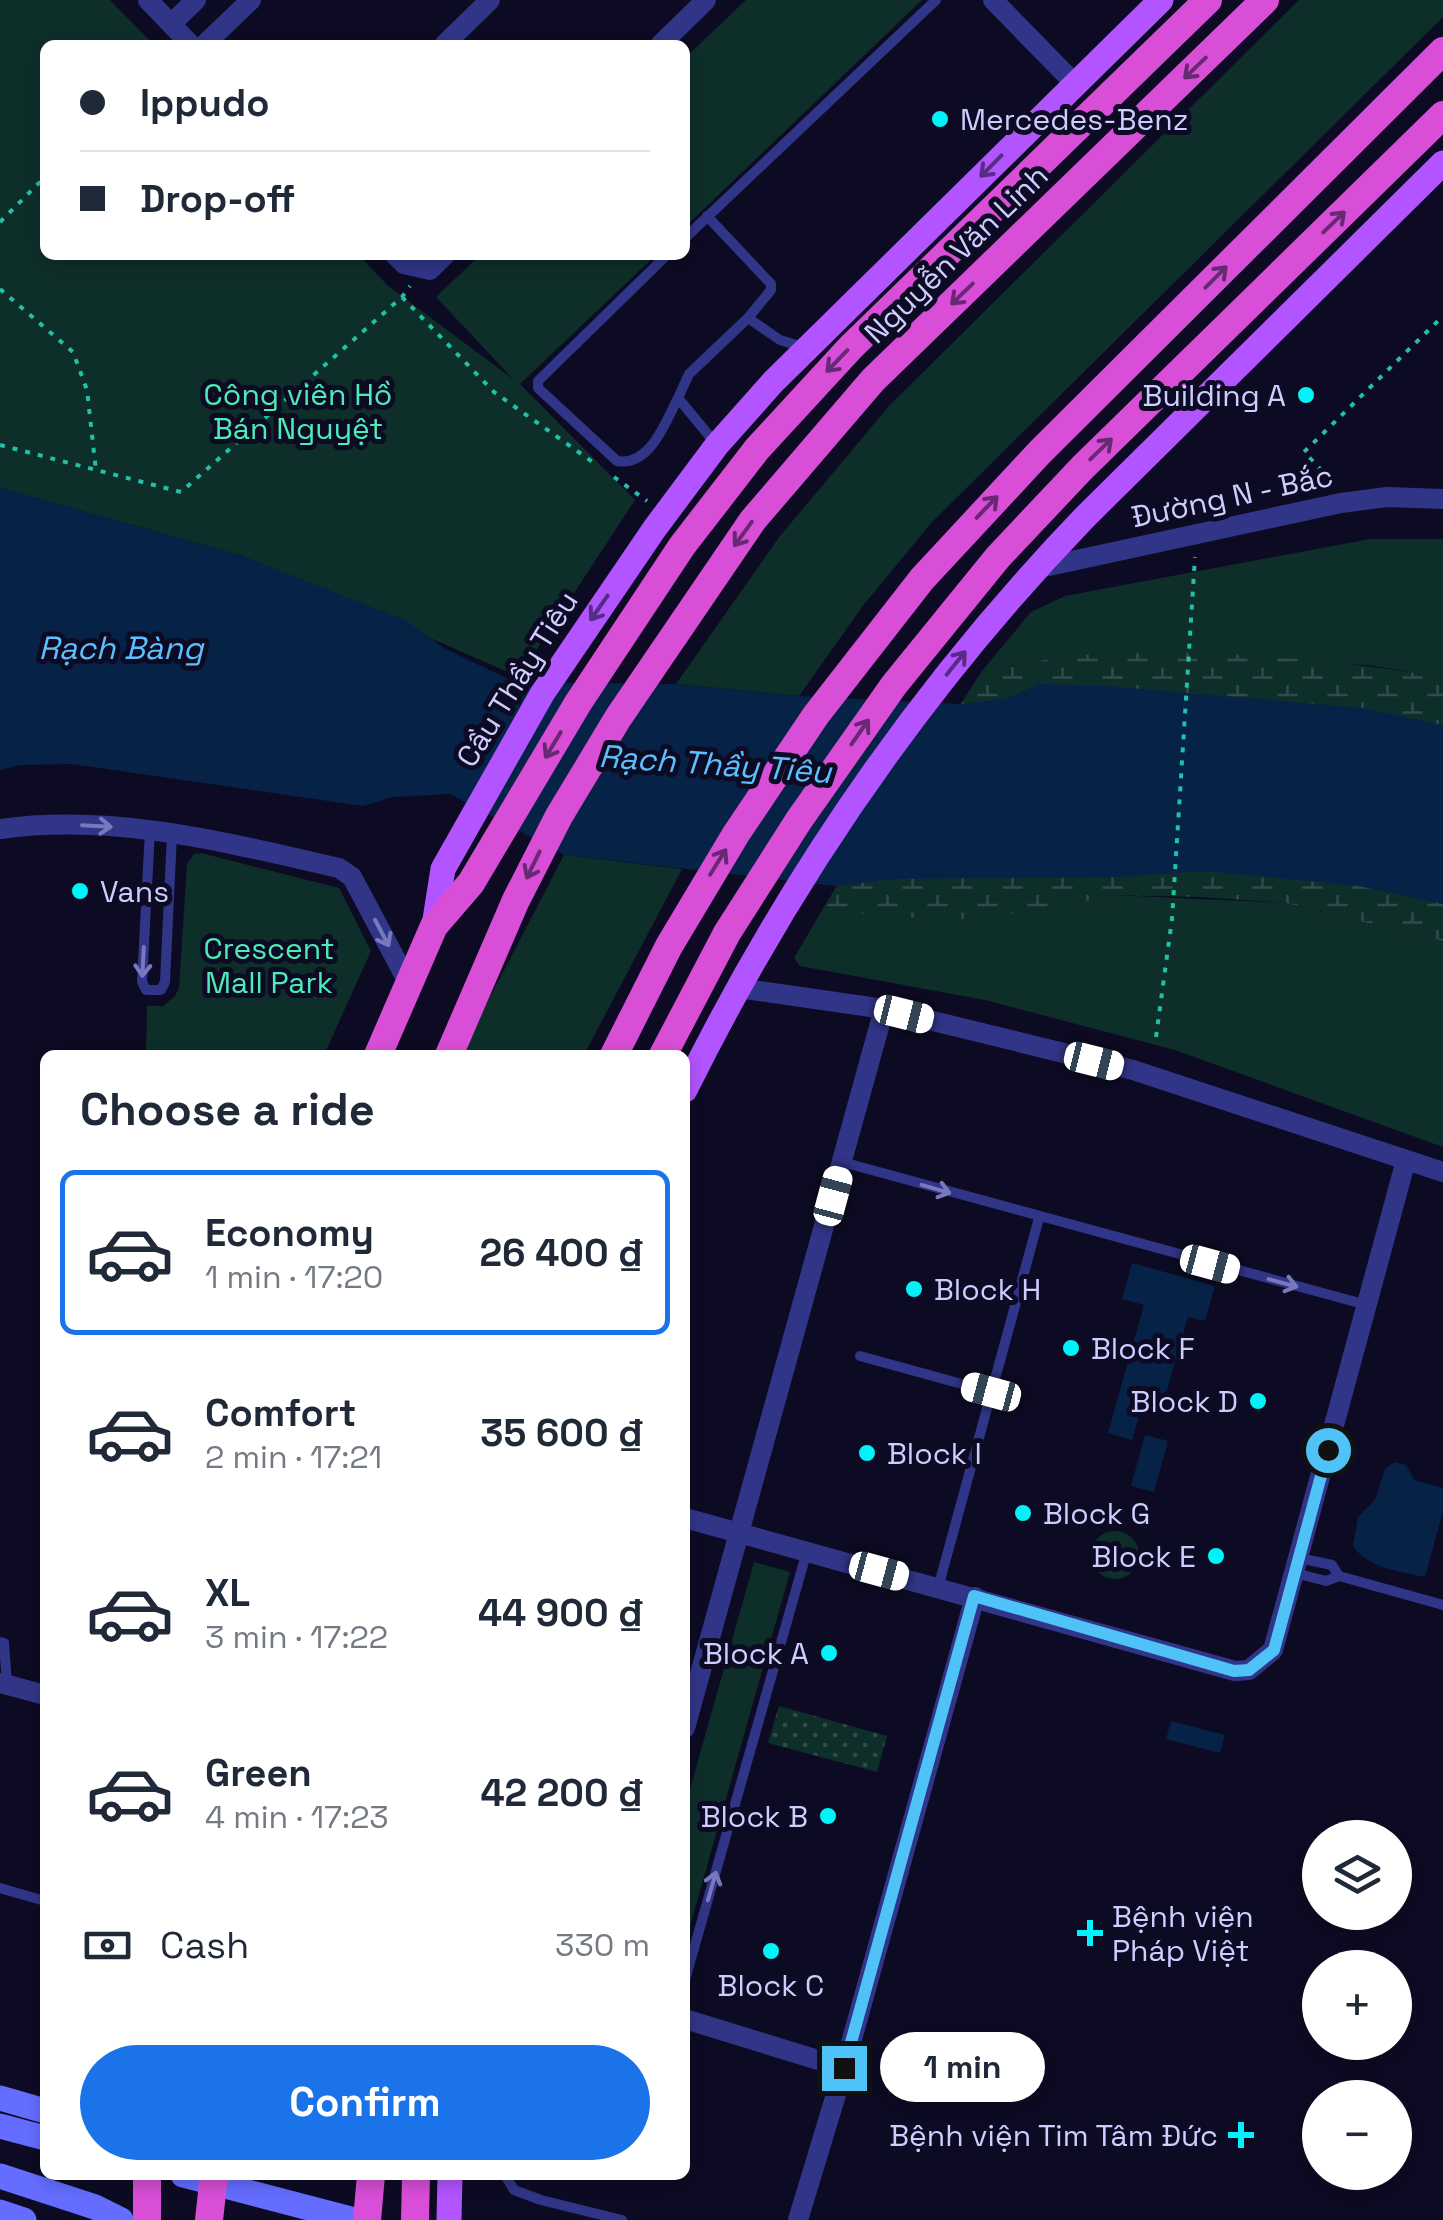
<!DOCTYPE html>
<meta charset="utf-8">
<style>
:root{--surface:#fff;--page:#f6f6f7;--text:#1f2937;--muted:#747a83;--line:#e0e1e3;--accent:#1a73e8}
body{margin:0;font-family:"Space Grotesk",sans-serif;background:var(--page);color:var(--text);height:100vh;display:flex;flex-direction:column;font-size:38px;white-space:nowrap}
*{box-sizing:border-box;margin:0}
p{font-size:32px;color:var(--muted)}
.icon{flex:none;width:55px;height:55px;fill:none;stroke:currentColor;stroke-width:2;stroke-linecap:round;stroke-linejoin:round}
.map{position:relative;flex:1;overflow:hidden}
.panel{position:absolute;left:40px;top:1050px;width:650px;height:1130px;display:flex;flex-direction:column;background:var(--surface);border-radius:15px;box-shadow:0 5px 15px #0003}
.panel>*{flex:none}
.hud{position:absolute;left:40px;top:40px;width:650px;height:220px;border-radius:15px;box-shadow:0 5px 15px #0003;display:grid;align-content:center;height:220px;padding:0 40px;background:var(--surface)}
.controls{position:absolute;left:1302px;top:1820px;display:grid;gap:20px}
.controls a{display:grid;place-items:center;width:110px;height:110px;border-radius:50%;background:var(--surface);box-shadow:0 5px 15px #0003;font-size:50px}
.end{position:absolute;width:45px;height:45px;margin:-22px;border:12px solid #4fc3f7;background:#111;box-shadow:0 0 0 5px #111}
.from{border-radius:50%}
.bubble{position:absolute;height:70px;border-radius:35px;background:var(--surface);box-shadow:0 5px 15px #0003;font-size:32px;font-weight:600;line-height:70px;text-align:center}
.car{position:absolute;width:30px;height:60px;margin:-30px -15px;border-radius:12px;box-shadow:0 0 8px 2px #0007;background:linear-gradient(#fff 24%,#345 0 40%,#fff 0 76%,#345 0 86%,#fff 0)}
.hud b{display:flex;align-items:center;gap:35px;height:95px;font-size:38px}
.hud b+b{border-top:2px solid var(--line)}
.hud i{width:25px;height:25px;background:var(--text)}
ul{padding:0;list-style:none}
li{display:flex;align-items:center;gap:30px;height:165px;margin:0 20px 15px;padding:0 20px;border:5px solid transparent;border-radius:15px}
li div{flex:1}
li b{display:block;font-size:38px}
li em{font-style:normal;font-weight:600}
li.current{border-color:var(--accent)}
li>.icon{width:90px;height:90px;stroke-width:1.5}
h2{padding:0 40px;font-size:45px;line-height:120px}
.pay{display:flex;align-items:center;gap:25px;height:110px;padding:0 40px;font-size:38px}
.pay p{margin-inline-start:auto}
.primary-button{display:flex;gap:20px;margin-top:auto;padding:20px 40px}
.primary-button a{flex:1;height:115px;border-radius:60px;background:var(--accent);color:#fff;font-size:40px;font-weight:600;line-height:115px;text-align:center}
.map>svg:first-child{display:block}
.green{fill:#0e2e2a}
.wetland{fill:url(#wetland-marsh)}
.garden{fill:url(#garden-dots)}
.water{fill:#062347}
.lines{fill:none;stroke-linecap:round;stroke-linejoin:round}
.path{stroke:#21c0a9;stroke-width:4;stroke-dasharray:5 8;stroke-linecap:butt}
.service{stroke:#313587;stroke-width:10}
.minor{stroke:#313587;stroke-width:20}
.secondary{stroke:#646dff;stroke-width:25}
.primary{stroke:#b254ff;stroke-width:25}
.trunk{stroke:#d84ed6;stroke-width:28}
.oneway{stroke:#682974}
.oneway2{stroke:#572c86}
.oneway3{stroke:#7879bd}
.route{stroke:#4fc3f7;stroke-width:12}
.poi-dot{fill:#00f3f8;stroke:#0d0b23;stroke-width:4}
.labels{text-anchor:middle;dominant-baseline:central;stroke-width:10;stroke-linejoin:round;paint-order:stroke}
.poi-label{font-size:30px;fill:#cfcdff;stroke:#0d0b23;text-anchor:start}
.street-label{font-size:30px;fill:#cfcdff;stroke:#0d0b23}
.park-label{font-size:30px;fill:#4cecb7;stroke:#0d0b23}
.water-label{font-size:32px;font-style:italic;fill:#5bc0ff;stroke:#0d0b23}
</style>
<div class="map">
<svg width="1443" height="2220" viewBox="0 0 1443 2220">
<defs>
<pattern id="wetland-marsh" width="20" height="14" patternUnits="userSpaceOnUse" patternTransform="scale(2.5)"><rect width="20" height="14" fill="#0e2e2a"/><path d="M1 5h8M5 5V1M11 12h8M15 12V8" fill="none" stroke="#304b4a"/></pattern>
<pattern id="garden-dots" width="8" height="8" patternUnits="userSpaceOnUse" patternTransform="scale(2.5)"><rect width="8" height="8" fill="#0e2e2a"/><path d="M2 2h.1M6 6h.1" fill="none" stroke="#304b4a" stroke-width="1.8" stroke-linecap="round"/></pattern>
</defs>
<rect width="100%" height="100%" fill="#0d0b23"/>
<path class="green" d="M0 0H110L154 45H45V255H359L388 286 513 379 436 297 480 255H656L520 384 635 500 519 677 243 556 0 488Z
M746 0H922L685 227V58Z
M1299 0H1443V17L931 523 862 607 799 696 676 684 780 536 889 406Z
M1370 539H1443V677L1368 665 1073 655 982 671 1031 612 1065 596Z
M201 853 339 888 371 951 324 1055H146L147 1006H163L175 996 179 988 187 864 194 854Z
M564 855 682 869 584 1055H460Z
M1113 895 1286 903 1443 941V1147L1175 1050 985 1000 800 966 794 958 824 907C931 925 1007 918 1113 895Z
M1091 1555a24 24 0 1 1 48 0a24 24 0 1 1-48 0Z
M754 1562 790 1572 685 1944V1807Z"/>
<path class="wetland" d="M1166 652C1260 654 1350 662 1443 677V772L960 705 982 671 1073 655Z
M859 849 1443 872V941L1286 903 1200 897 1113 895 1046 910 963 919 884 917 824 907Z"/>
<path class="garden" d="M779 1706 887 1736 877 1772 768 1743Z"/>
<path class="water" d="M0 488 243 556 407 621 444 648 514 682 676 684 799 696 960 704 1006 699 1039 684 1106 686 1362 708 1443 725V904L1358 886 1205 871 1117 877 893 879 836 886 564 855 450 794 393 797 363 806 72 764 20 765 0 770Z
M1132 1263 1215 1286 1205 1321 1188 1317 1160 1414 1141 1409 1132 1440 1108 1433 1144 1305 1122 1299Z
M1145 1435 1168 1441 1154 1492 1131 1486Z
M1395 1462 1406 1465 1414 1480 1443 1488V1511L1425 1577C1399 1571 1369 1569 1353 1546L1358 1517 1375 1500 1385 1469Z
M1171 1721 1225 1735 1220 1753 1166 1739Z"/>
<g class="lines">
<path class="path" d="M0 222 45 177
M0 289 73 352 87 390 96 471
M402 297 494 392 594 463
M0 445 181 492 402 297 410 286
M614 477 647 501
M1331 480 1304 452 1443 316
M1156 1037 1172 919 1195 557"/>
<path class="service" d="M707 216 771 284V290L748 318
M685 238 936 0
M667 255 538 381V388L617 461C650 467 666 421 678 398
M716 444 678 398 689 374 748 318 780 340 806 348
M150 830 142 982 146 990H161L165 982 172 834
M842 1162 1367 1305
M860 1356 991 1392
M1295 1573 1326 1581 1339 1576 1332 1565 1299 1558
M1339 1576 1443 1605
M938 1588 1039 1218
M0 1642 4 1643 7 1684
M0 1888 45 1901
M685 1980 807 1551
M505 2175 514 2190 541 2200 622 2220"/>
<path class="minor" d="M148 0 191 45
M993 0 1075 84
M171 24 196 0
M204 45 251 0
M444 45 490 0
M660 45 706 0
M395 255 404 264 430 270 445 255
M1035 569 1341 503 1387 497 1443 499
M0 829C115 813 228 843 339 868L352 877 409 984
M738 988 884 1009 1133 1070 1443 1172
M685 1518 1235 1671 1249 1670 1273 1650 1406 1160
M0 1683 45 1695
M685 1728 884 1009
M685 2019 844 2068 798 2220
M844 2068 975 1597"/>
<path class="secondary" d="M0 2098 45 2111
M0 2126 45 2138
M183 2175 355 2220
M0 2176 95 2207 121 2220
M0 2212 24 2220"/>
<path class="primary" d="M434 926 443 869 542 694 655 528 717 445 773 382 1161 0
M685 1090C789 880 923 685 1085 517L1443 163
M449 2220 450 2175"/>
<path class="trunk" d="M378 1055 434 926 471 883 578 703 682 546 757 449 851 347 1208 0
M449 1055 516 900 559 816 618 718 753 520 873 380 1265 0
M614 1055 669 946 736 834 816 715 922 579 1040 452 1443 51
M663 1055 727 933 799 820 894 685 998 557 1082 468 1443 115
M147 2175V2220
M209 2220 214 2175
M367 2220 371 2175
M415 2220 416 2175"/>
</g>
<defs><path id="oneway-shaft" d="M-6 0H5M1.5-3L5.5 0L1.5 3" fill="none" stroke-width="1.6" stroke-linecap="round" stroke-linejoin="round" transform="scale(2.5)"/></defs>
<g class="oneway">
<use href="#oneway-shaft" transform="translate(1195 68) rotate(136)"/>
<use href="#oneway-shaft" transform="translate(1334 222) rotate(-44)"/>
<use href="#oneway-shaft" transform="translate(1216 277) rotate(-45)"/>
<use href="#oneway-shaft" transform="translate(962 294) rotate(136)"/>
<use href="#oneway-shaft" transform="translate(837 361) rotate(134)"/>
<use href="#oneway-shaft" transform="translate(1101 449) rotate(-44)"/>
<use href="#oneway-shaft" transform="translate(987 507) rotate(-46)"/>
<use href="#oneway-shaft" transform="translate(743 534) rotate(126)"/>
<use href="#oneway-shaft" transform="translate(860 732) rotate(-55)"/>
<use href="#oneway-shaft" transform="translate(553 745) rotate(121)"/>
<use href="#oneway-shaft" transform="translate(718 862) rotate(-58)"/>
<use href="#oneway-shaft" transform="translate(533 865) rotate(116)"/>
</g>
<g class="oneway2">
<use href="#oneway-shaft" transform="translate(991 166) rotate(135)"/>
<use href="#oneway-shaft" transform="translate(599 608) rotate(125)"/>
<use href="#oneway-shaft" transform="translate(956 663) rotate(-51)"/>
</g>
<g class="oneway3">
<use href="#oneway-shaft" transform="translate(97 826) rotate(3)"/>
<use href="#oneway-shaft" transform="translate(382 933) rotate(62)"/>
<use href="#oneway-shaft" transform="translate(143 962) rotate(93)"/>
<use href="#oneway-shaft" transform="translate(936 1189) rotate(16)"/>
<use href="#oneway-shaft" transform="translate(1283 1283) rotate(15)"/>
<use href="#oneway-shaft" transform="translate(712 1886) rotate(-74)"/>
</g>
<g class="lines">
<path class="route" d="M844 2068 974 1596 1234 1671 1249 1670 1274 1650 1328 1450"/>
</g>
<g class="poi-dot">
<circle cx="940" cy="119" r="10"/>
<circle cx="1306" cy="395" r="10"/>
<circle cx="80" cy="891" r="10"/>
<circle cx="914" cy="1289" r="10"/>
<circle cx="1071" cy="1348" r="10"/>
<circle cx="1258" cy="1401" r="10"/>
<circle cx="867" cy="1453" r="10"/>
<circle cx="1023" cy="1513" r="10"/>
<circle cx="1216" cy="1556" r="10"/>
<circle cx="829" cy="1653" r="10"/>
<circle cx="828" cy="1816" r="10"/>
<path d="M1085 1918h10v10h10v10h-10v10h-10v-10h-10v-10h10z"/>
<circle cx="771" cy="1951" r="10"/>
<path d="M1236 2120h10v10h10v10h-10v10h-10v-10h-10v-10h10z"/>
</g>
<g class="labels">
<g class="poi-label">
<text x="960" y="119">Mercedes-Benz</text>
<text x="1286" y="395" text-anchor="end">Building A</text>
<text x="100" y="891">Vans</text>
<text x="934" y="1289">Block H</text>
<text x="1091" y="1348">Block F</text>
<text x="1238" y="1401" text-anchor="end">Block D</text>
<text x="887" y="1453">Block I</text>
<text x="1043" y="1513">Block G</text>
<text x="1196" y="1556" text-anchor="end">Block E</text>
<text x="809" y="1653" text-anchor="end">Block A</text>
<text x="808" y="1816" text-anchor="end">Block B</text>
<text x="1112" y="1916">Bệnh viện<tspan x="1112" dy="34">Pháp Việt</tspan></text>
<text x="771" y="1985" text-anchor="middle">Block C</text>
<text x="1218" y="2135" text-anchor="end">Bệnh viện Tim Tâm Đức</text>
</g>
<g class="street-label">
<text transform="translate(956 254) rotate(-44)">Nguyễn Văn Linh</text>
<text transform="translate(1232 496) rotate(-12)">Đường N - Bắc</text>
<text transform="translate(517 679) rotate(-58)">Cầu Thầy Tiêu</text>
</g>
<g class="park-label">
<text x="298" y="394">Công viên Hồ<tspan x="298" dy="34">Bán Nguyệt</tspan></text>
<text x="269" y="948">Crescent<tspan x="269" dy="34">Mall Park</tspan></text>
</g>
<g class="water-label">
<text x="121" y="648">Rạch Bàng</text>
<text transform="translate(715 764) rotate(4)">Rạch Thầy Tiêu</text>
</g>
</g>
</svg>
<div class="controls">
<a><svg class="icon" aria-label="layers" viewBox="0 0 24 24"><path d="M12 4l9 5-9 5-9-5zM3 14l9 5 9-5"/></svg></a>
<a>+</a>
<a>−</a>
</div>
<i class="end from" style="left:1328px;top:1450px"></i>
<i class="end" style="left:844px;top:2068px"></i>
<div class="bubble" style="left:880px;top:2032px;width:165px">1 min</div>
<i class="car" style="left:904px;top:1014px;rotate:104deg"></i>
<i class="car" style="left:1094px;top:1061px;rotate:104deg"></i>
<i class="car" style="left:833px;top:1196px;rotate:15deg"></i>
<i class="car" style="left:1210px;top:1264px;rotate:105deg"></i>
<i class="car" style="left:991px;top:1392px;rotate:285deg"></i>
<i class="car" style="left:879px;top:1571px;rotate:105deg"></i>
<div class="hud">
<b><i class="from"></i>Ippudo</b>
<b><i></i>Drop-off</b>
</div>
<section class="panel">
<h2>Choose a ride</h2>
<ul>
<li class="current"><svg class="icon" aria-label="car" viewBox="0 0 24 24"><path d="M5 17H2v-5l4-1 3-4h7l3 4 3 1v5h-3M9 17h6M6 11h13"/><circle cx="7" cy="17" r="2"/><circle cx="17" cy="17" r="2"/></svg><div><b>Economy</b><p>1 min · 17:20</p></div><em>26 400 ₫</em></li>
<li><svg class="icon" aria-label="car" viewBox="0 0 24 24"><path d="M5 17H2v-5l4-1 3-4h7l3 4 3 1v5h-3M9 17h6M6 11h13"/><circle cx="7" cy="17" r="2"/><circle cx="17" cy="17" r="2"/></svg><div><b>Comfort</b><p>2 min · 17:21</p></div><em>35 600 ₫</em></li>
<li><svg class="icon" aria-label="car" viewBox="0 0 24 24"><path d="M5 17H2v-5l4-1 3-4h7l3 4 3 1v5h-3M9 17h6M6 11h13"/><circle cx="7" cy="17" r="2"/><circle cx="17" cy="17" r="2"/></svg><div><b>XL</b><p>3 min · 17:22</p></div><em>44 900 ₫</em></li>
<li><svg class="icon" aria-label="car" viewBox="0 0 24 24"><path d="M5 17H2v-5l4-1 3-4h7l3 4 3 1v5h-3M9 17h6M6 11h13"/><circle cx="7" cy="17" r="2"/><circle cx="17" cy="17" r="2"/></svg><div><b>Green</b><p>4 min · 17:23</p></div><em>42 200 ₫</em></li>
</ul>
<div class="pay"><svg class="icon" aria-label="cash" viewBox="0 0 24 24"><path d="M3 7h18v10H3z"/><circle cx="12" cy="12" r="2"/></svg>Cash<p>330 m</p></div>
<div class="primary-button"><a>Confirm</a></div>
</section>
</div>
